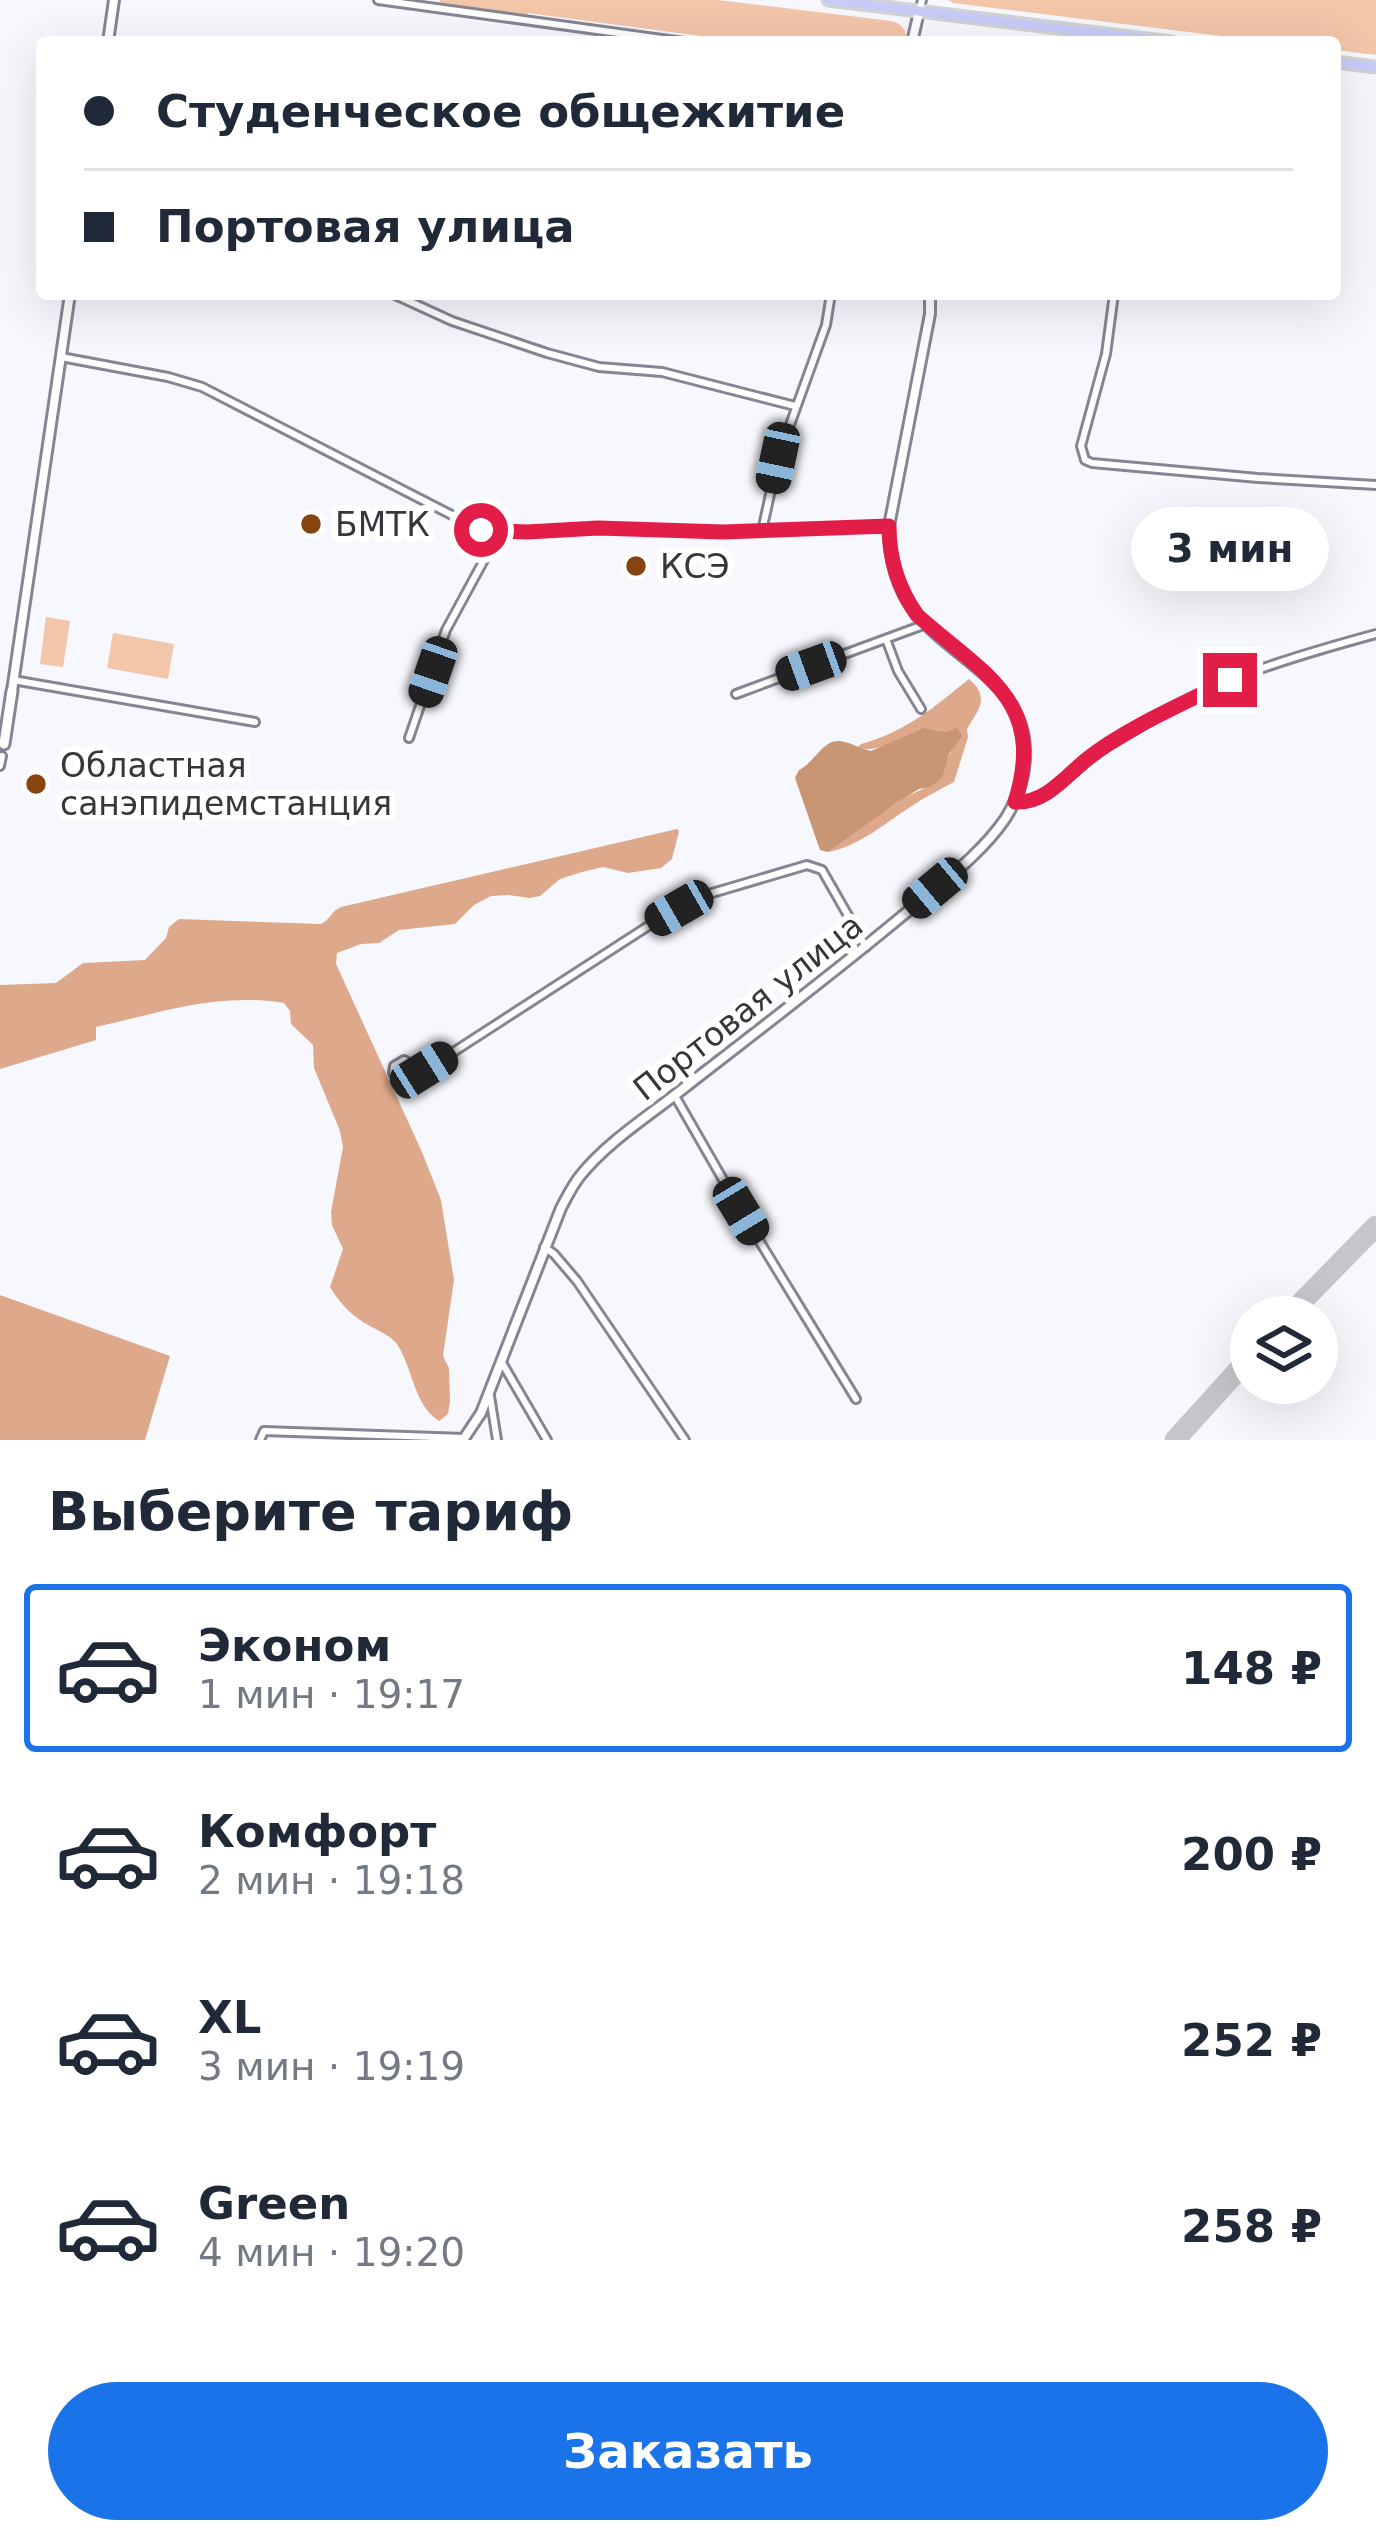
<!DOCTYPE html>
<html lang="ru">
<meta charset="utf-8">
<style>
:root{--surface:#fff;--page:#f2f2f3;--text:#1f2937;--muted:#747a83;--line:#e0e1e3;--accent:#1a73e8}
body{margin:0;font-family:"DejaVu Sans",sans-serif;background:var(--page);color:var(--text);height:100vh;display:flex;flex-direction:column;font-size:45px;white-space:nowrap}
*{box-sizing:border-box;margin:0}
p{font-size:39px;color:var(--muted)}
.icon{flex:none;width:66px;height:66px;fill:none;stroke:currentColor;stroke-width:2;stroke-linecap:round;stroke-linejoin:round}
.map{position:relative;height:1440px;overflow:hidden}
.panel{display:flex;flex-direction:column;background:var(--surface);flex:1}
.panel>*{flex:none}
.guide{position:absolute;left:36px;top:36px;width:1305px;height:264px;border-radius:12px;box-shadow:0 12px 48px #0002;display:grid;align-content:center;height:264px;padding:0 48px;background:var(--surface)}
.controls{position:absolute;left:1230px;top:1296px;display:grid;gap:24px}
.controls a{display:grid;place-items:center;width:108px;height:108px;border-radius:50%;background:var(--surface);box-shadow:0 12px 48px #0002;font-size:60px}
.end{position:absolute;width:54px;height:54px;margin:-27px;border:15px solid #e11d48;background:#fff;box-shadow:0 0 0 6px #fff}
.from{border-radius:50%}
.bubble{position:absolute;height:84px;border-radius:42px;background:var(--surface);box-shadow:0 12px 48px #0002;font-size:39px;font-weight:700;line-height:84px;text-align:center}
.car{position:absolute;width:36px;height:72px;margin:-36px -18px;border-radius:15px;box-shadow:0 0 9px 3px #0007;background:linear-gradient(#222 24%,#8ab4d8 0 40%,#222 0 76%,#8ab4d8 0 86%,#222 0)}
.guide b{display:flex;align-items:center;gap:42px;height:114px;font-size:45px}
.guide b+b{border-top:3px solid var(--line)}
.guide i{width:30px;height:30px;background:var(--text)}
ul{padding:0;list-style:none}
li{display:flex;align-items:center;gap:36px;height:168px;margin:0 24px 18px;padding:0 24px;border:6px solid transparent;border-radius:12px}
li div{flex:1}
li b{display:block;font-size:45px}
li em{font-style:normal;font-weight:700}
li.current{border-color:var(--accent)}
li>.icon{width:108px;height:108px;stroke-width:1.5}
h2{padding:0 48px;font-size:54px;line-height:144px}
.action{display:flex;gap:24px;margin-top:auto;padding:24px 48px}
.action a{flex:1;height:138px;border-radius:72px;background:var(--accent);color:#fff;font-size:48px;font-weight:700;line-height:138px;text-align:center}
.map>svg:first-child{display:block}
.green{fill:#f3c5a9}
.forest{fill:#dea98a}
.water{fill:#c89575}
.lines{fill:none;stroke-linecap:round;stroke-linejoin:round}
.taxiway{stroke:#c4c6cc;stroke-width:21}
.minor-casing{stroke:#848693;stroke-width:12}
.tertiary-casing{stroke:#848693;stroke-width:14}
.secondary-casing{stroke:#848693;stroke-width:15}
.primary-casing{stroke:#d3d3d4;stroke-width:15}
.minor{stroke:#fff;stroke-width:6}
.tertiary{stroke:#fff;stroke-width:8}
.secondary{stroke:#fff;stroke-width:9}
.primary{stroke:#c7ccf7;stroke-width:9}
.route{stroke:#e11d48;stroke-width:15}
.poi-dot{fill:#864411;stroke:#fff;stroke-width:4.5}
.labels{text-anchor:middle;dominant-baseline:central;stroke-width:12;stroke-linejoin:round;paint-order:stroke}
.poi-label{font-size:33px;fill:#36373d;stroke:#fff;text-anchor:start}
.street-label{font-size:33px;fill:#36373d;stroke:#fff}
</style>
<div class="map">
<svg width="1376" height="1440" viewBox="0 0 1376 1440">
<rect width="100%" height="100%" fill="#f7f8fe"/>
<path class="green" d="M440 0H718L891 21C903 24 907 30 906 42H746L528 13 524 19 439 7Z
M948 0H1376V55L1335 50V42H1270L953 3Z
M46 617 70 621 63 667 40 664Z
M113 633 174 644 168 679 107 668Z"/>
<path class="forest" d="M969 679C991 698 978 710 967 729L968 737 954 782C939 790 925 797 912 806 885 823 860 846 828 852 851 834 875 817 899 801 913 792 929 788 941 778L943 767 958 738C916 712 896 756 857 748L861 744C907 731 933 708 969 679Z
M677 829 679 831 672 859 661 868 628 873 603 867 582 872 560 879 540 896 530 898 508 895 491 896 474 905 455 924 399 930 379 943 361 944 337 953 336 964 422 1152 441 1200 454 1280 443 1356 449 1368 450 1401 448 1414 439 1421C413 1404 413 1368 397 1344 389 1334 374 1329 363 1322 349 1313 339 1302 330 1287L343 1249 332 1225 331 1212 343 1147 340 1131 314 1068 313 1045 291 1024 290 1011 284 1003C217 992 160 1013 96 1027V1040L0 1069V985L56 983 83 963 145 960 166 938 169 927 179 919 321 924C330 920 331 911 341 907Z
M0 1295 170 1356 145 1440H0Z"/>
<path class="water" d="M957 727 962 736 949 754 942 778 930 787 919 789 896 803 828 852 820 850 795 778 799 770C814 763 823 739 840 741 850 742 861 749 871 751L924 728 947 732Z"/>
<g class="lines">
<path class="taxiway" d="M1287 1317 1376 1226
M1175 1440 1251 1356"/>
<defs>
<path id="minor" d="M378 0 684 42
M919 12 922 0
M393 294 452 321 547 353 599 367 662 372 795 406
M1114 294 1106 354 1081 446 1085 460 1092 463 1258 478 1376 485
M61 357 168 377 202 387 481 530 505 533 598 528 723 532 889 526
M762 531 778 458 826 325 831 294
M886 639 898 671 921 709
M13 680 255 722
M736 694 926 624
M409 738 446 630 490 549 493 532
M0 766 2 756
M1015 802C1049 804 1079 763 1108 746 1149 722 1189 696 1233 679 1279 661 1328 647 1376 634
M424 1071 404 1060 394 1066 393 1073 400 1081 424 1071 656 921 702 896 807 865 822 870 866 947
M675 1096 741 1211 856 1399
M544 1247 554 1254 577 1281 685 1440
M501 1361 547 1440
M490 1396 497 1440
M260 1440 264 1431 464 1438"/>
<path id="tertiary" d="M108 42 114 0
M912 42 919 12
M12 691 70 294
M463 1440 481 1413 561 1208C567 1197 572 1186 580 1176 607 1142 650 1115 684 1088 761 1028 838 970 913 907 945 880 981 854 1005 819 1018 799 1026 774 1025 750 1024 683 951 658 915 612 896 588 889 556 889 526L930 314V294"/>
<path id="secondary" d="M4 744 12 691"/>
<path id="primary" d="M828 0 1172 42
M1335 62 1376 67"/>
</defs>
<use href="#minor" class="minor-casing"/>
<use href="#tertiary" class="tertiary-casing"/>
<use href="#secondary" class="secondary-casing"/>
<use href="#primary" class="primary-casing"/>
<use href="#minor" class="minor"/>
<use href="#tertiary" class="tertiary"/>
<use href="#secondary" class="secondary"/>
<use href="#primary" class="primary"/>
</g>
<g class="lines">
<path class="route" d="M481 530 527 532 598 528 723 532 889 526C889 560 898 588 917 615 984 675 1047 700 1015 802 1045 804 1065 777 1087 759 1126 728 1185 703 1230 680"/>
</g>
<g class="poi-dot">
<circle cx="311" cy="524" r="12"/>
<circle cx="636" cy="566" r="12"/>
<circle cx="36" cy="784" r="12"/>
</g>
<g class="labels">
<g class="poi-label">
<text x="335" y="524">БМТК</text>
<text x="660" y="566">КСЭ</text>
<text x="60" y="765">Областная<tspan x="60" dy="38">санэпидемстанция</tspan></text>
</g>
<g class="street-label">
<text transform="translate(748 1007) rotate(-38)">Портовая улица</text>
</g>
</g>
</svg>
<div class="controls">
<a><svg class="icon" aria-label="layers" viewBox="0 0 24 24"><path d="M12 4l9 5-9 5-9-5zM3 14l9 5 9-5"/></svg></a>
</div>
<i class="end from" style="left:481px;top:530px"></i>
<i class="end" style="left:1230px;top:680px"></i>
<div class="bubble" style="left:1131px;top:507px;width:198px">3 мин</div>
<i class="car" style="left:778px;top:458px;rotate:192deg"></i>
<i class="car" style="left:811px;top:666px;rotate:250deg"></i>
<i class="car" style="left:433px;top:672px;rotate:199deg"></i>
<i class="car" style="left:935px;top:888px;rotate:230deg"></i>
<i class="car" style="left:679px;top:908px;rotate:240deg"></i>
<i class="car" style="left:424px;top:1070px;rotate:58deg"></i>
<i class="car" style="left:741px;top:1211px;rotate:149deg"></i>
<div class="guide">
<b><i class="from"></i>Студенческое общежитие</b>
<b><i></i>Портовая улица</b>
</div>
</div>
<section class="panel">
<h2>Выберите тариф</h2>
<ul>
<li class="current"><svg class="icon" aria-label="car" viewBox="0 0 24 24"><path d="M5 17H2v-5l4-1 3-4h7l3 4 3 1v5h-3M9 17h6M6 11h13"/><circle cx="7" cy="17" r="2"/><circle cx="17" cy="17" r="2"/></svg><div><b>Эконом</b><p>1 мин · 19:17</p></div><em>148 ₽</em></li>
<li><svg class="icon" aria-label="car" viewBox="0 0 24 24"><path d="M5 17H2v-5l4-1 3-4h7l3 4 3 1v5h-3M9 17h6M6 11h13"/><circle cx="7" cy="17" r="2"/><circle cx="17" cy="17" r="2"/></svg><div><b>Комфорт</b><p>2 мин · 19:18</p></div><em>200 ₽</em></li>
<li><svg class="icon" aria-label="car" viewBox="0 0 24 24"><path d="M5 17H2v-5l4-1 3-4h7l3 4 3 1v5h-3M9 17h6M6 11h13"/><circle cx="7" cy="17" r="2"/><circle cx="17" cy="17" r="2"/></svg><div><b>XL</b><p>3 мин · 19:19</p></div><em>252 ₽</em></li>
<li><svg class="icon" aria-label="car" viewBox="0 0 24 24"><path d="M5 17H2v-5l4-1 3-4h7l3 4 3 1v5h-3M9 17h6M6 11h13"/><circle cx="7" cy="17" r="2"/><circle cx="17" cy="17" r="2"/></svg><div><b>Green</b><p>4 мин · 19:20</p></div><em>258 ₽</em></li>
</ul>
<div class="action"><a>Заказать</a></div>
</section>
